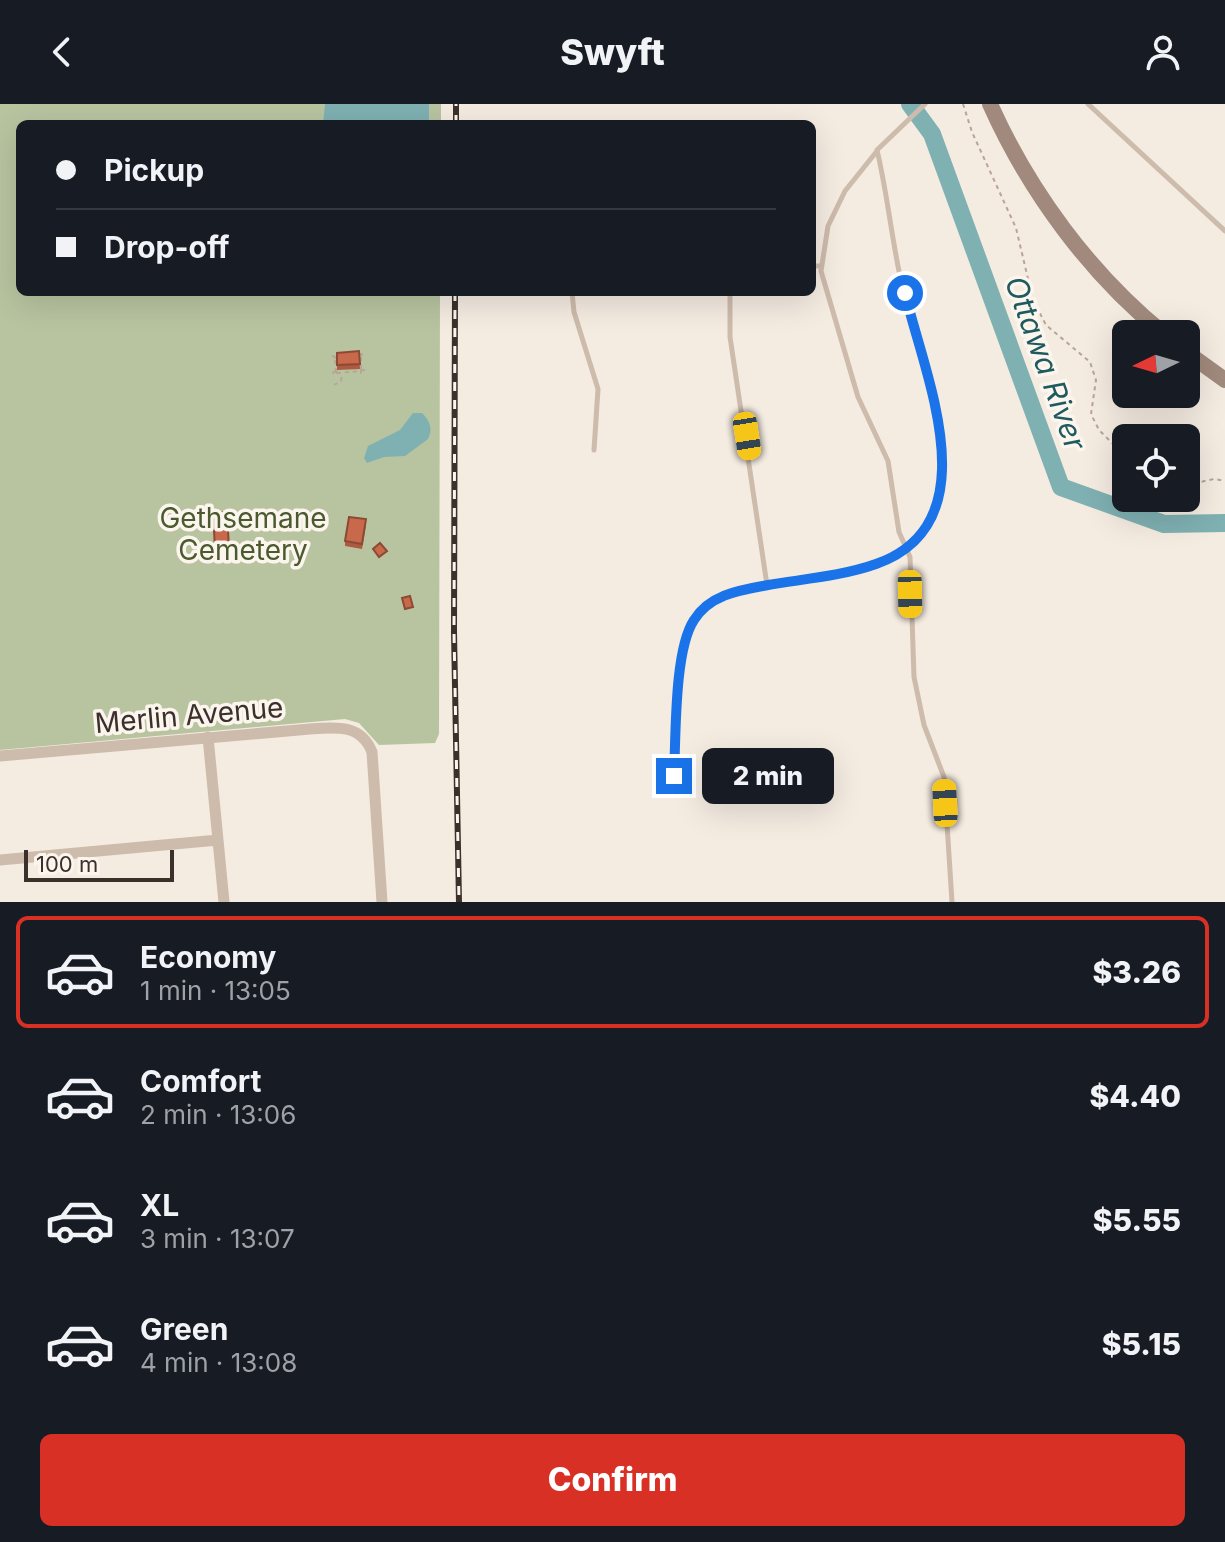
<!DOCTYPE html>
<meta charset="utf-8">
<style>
:root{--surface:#171b24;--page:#242831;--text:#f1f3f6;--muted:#9ea1a6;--line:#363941;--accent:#d93025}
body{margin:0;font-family:Inter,sans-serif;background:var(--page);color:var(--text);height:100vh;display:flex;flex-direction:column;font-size:30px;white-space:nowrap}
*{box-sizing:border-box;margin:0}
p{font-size:26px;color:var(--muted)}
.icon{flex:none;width:44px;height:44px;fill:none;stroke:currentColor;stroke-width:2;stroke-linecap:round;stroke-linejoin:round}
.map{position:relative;height:798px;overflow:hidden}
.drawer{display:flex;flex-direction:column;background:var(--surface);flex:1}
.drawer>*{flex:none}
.hud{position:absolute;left:16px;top:16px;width:800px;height:176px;border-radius:12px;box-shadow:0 8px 32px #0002;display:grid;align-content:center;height:176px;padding:0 40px;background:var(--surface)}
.needle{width:52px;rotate:265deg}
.fabs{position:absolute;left:1112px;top:216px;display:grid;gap:16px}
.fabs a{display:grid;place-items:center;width:88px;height:88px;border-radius:12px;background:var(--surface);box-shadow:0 8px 32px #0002;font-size:40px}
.scale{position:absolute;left:24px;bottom:20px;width:150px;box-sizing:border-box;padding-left:8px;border:4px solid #3b302b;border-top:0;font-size:22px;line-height:28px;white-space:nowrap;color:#3b302b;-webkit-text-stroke:6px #fbf5ee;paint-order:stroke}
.end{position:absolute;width:36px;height:36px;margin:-18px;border:10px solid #1a73e8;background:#fff;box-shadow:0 0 0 4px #fff}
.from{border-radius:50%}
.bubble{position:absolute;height:56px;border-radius:12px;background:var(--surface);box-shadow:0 8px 32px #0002;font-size:26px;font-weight:800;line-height:56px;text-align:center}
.car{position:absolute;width:24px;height:48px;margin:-24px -12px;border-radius:10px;box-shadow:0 0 6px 2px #0007;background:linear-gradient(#f5c518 24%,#345 0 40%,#f5c518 0 76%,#345 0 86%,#f5c518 0)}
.hud b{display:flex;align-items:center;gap:28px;height:76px;font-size:30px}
.hud b+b{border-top:2px solid var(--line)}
.hud i{width:20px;height:20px;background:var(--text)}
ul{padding:14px 0 0;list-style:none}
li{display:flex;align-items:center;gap:24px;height:112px;margin:0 16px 12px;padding:0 24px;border:4px solid transparent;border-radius:12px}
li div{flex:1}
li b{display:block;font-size:30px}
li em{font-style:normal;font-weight:800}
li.active{border-color:var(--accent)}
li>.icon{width:72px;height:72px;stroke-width:1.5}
.button{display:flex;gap:16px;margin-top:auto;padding:16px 40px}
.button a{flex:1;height:92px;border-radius:12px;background:var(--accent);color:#fff;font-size:32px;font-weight:800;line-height:92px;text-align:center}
header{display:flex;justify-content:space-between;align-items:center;height:104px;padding:0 40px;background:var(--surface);font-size:36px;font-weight:800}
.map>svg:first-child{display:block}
.green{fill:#b8c4a0}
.water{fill:#7fb0b2}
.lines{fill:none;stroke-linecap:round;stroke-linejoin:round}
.river{stroke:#7fb0b2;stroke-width:18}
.path{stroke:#b9a596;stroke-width:2;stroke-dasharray:4 4;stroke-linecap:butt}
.lane{stroke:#cdbbac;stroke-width:5}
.street{stroke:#cdbbac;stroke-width:11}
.secondary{stroke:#a18a7d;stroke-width:16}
.rail-casing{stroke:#3b302b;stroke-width:6}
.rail{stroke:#fbf5ee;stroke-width:3;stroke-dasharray:9;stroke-linecap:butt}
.wall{fill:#ac5a40}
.building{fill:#c8694b;stroke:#8c4a34;stroke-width:2}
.route{stroke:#1a73e8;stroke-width:10}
.labels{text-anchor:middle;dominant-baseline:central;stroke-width:7;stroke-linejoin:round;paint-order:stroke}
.park-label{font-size:28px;fill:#4a5a2e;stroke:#fbf5ee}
.street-label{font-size:28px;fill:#3b302b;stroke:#fbf5ee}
.water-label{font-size:30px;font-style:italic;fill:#1f5a5e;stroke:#fbf5ee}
</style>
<header><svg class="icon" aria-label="back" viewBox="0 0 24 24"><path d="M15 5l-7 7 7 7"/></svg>Swyft<svg class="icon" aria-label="person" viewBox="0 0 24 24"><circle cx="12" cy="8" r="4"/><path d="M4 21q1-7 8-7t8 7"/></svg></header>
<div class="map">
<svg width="1225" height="798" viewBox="0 0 1225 798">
<rect width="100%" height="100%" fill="#f4ebe1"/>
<path class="green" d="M0 0H441V20H20V188H440L439 630 435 639 379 641 359 619 345 615 0 646Z"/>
<path class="water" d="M325 0H429V20H323Z
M413 309H422C430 317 433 325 428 335L405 352 384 353 367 359 364 354 368 342 400 326Z"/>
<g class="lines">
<path class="river" d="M910 0 932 30 1061 383 1164 420 1225 419"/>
<path class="path" d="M963 0 972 28 1016 124 1033 196 1046 221 1090 258 1096 276 1091 310 1099 326 1126 353
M360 250H362V253H359Z
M333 252 335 253V255H333Z
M361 253V266
M335 256 336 267
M361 266H364V268L361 269Z
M335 267 337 268 335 271 333 269Z
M337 269 361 267
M334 281 341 277 342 270
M1186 381 1214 375 1225 377"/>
<path class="lane" d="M1088 0 1225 127
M877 47 845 87 828 122 821 167 858 293 888 357 899 428 910 453 914 573 924 621 944 673 952 798
M812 162H821
M572 188 574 208 598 285 594 346
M730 188V233L767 481
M674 672C676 633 674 546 693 516 738 447 917 505 940 392 954 325 916 238 900 172 891 130 887 88 877 46L925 0"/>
<path class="street" d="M208 633 224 798
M0 652 310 625C336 623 361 620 372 648L382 798
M0 756 218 736"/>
<path class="secondary" d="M990 0C1029 87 1089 169 1164 230
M1186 248 1225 276"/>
<defs>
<path id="rail" d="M456 20V0
M455 188 454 528 459 798"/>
</defs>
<use href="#rail" class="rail-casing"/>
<use href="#rail" class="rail"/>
</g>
<path class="wall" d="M359 247 360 265 337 266V249Z
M213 408H227L229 452 215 453Z
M366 421 362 445 345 442V437Z"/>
<path class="building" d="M359 247 360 260 337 261V249Z
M213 408H227L229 444 215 445Z
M349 413 366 415 362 440 345 437Z
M380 439 387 447 379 453 373 445Z
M410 492 413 503 405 505 402 494Z"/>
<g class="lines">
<path class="route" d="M674 672C676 633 674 546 694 516 710 490 741 486 768 481 803 475 842 472 876 460 992 419 924 271 905 189"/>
</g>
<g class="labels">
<g class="park-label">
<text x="243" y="414">Gethsemane<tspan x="243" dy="32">Cemetery</tspan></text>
</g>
<g class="street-label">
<text transform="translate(189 611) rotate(-5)">Merlin Avenue</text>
</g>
<g class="water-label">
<text transform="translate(1046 259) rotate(70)">Ottawa River</text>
</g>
</g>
</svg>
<div class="fabs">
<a><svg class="needle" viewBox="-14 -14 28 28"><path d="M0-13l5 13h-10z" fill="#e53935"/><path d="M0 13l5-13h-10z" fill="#9ea1a6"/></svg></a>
<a><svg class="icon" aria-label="locate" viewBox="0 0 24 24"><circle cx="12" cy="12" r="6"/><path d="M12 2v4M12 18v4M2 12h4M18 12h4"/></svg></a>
</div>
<div class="scale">100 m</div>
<i class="end from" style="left:905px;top:189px"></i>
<i class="end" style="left:674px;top:672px"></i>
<div class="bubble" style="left:702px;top:644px;width:132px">2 min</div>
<i class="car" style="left:747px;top:332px;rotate:171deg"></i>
<i class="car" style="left:910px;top:490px;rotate:179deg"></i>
<i class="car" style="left:945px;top:699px;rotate:357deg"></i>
<div class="hud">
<b><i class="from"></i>Pickup</b>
<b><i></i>Drop-off</b>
</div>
</div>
<section class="drawer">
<ul>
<li class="active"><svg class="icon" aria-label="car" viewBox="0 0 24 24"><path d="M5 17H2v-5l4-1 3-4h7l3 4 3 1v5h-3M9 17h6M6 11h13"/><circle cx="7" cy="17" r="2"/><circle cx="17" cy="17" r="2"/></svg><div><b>Economy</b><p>1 min · 13:05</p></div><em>$3.26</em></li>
<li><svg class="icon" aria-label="car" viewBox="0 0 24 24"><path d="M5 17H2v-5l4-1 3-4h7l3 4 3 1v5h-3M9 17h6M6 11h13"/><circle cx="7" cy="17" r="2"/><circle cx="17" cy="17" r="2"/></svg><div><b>Comfort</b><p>2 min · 13:06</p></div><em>$4.40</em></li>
<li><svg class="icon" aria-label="car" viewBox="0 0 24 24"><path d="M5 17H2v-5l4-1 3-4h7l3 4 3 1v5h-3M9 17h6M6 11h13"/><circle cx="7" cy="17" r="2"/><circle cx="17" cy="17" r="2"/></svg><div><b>XL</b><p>3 min · 13:07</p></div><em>$5.55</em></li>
<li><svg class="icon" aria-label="car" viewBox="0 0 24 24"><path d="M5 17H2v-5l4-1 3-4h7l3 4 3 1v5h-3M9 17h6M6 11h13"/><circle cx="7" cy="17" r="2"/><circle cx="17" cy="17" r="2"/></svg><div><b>Green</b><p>4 min · 13:08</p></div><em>$5.15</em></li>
</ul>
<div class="button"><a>Confirm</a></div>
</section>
